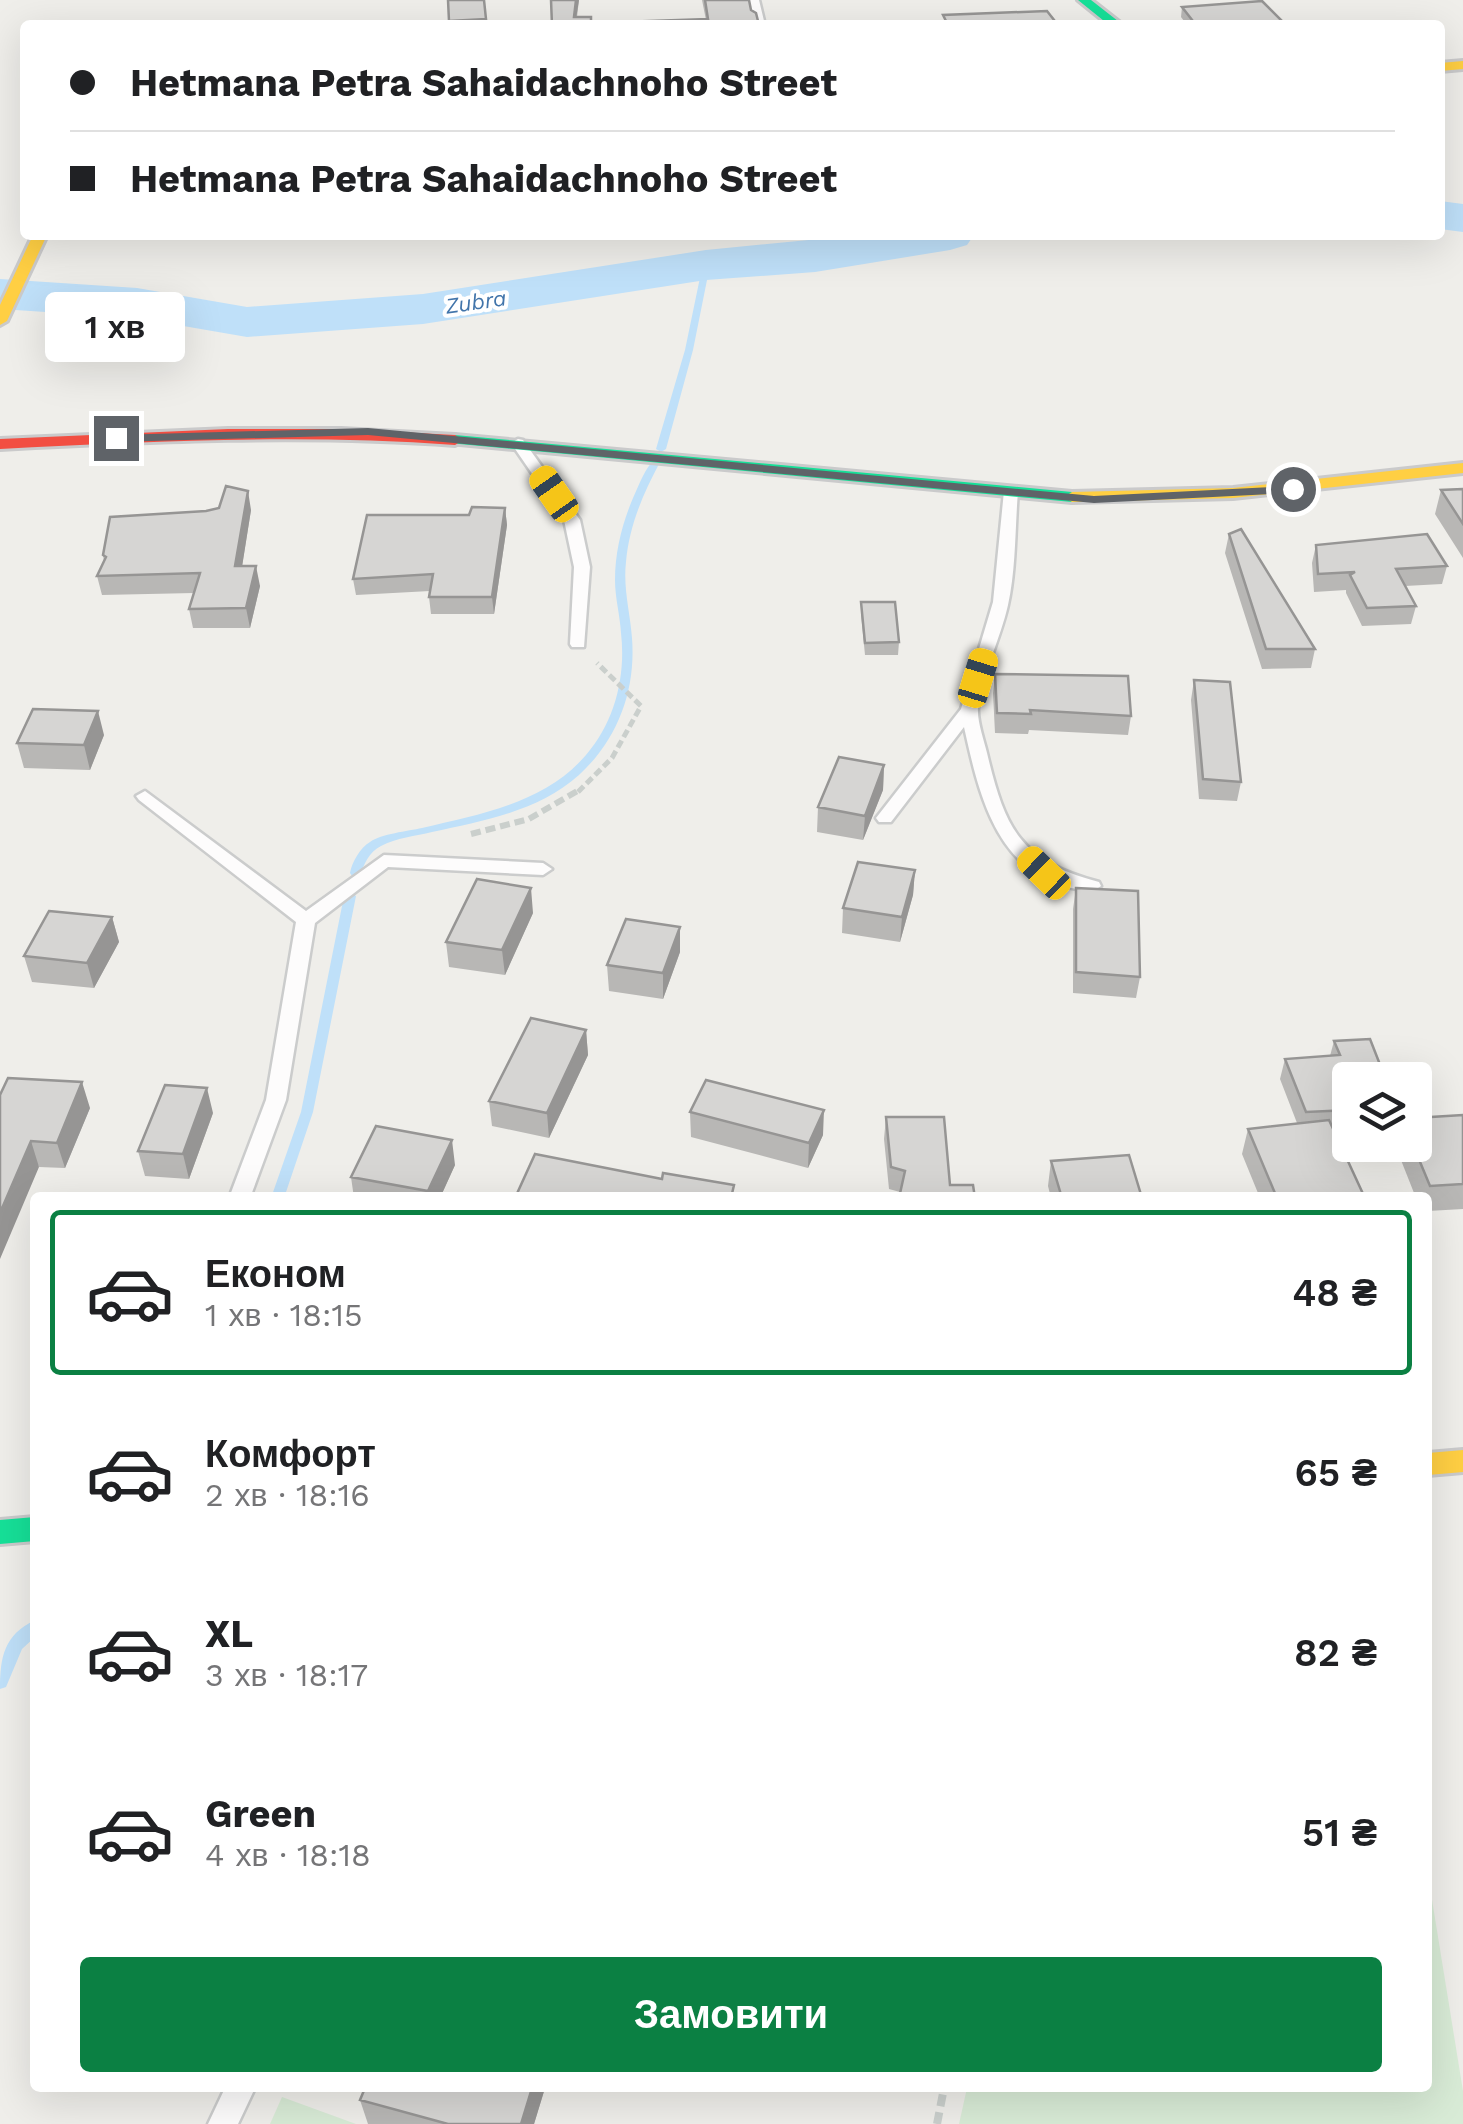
<!DOCTYPE html>
<html lang="uk">
<meta charset="utf-8">
<style>
:root{--surface:#fff;--page:#f6f6f6;--text:#202124;--muted:#757577;--line:#e0e0e0;--accent:#0b8043}
body{margin:0;font-family:"Work Sans",sans-serif;background:var(--page);color:var(--text);height:100vh;display:flex;flex-direction:column;font-size:38px;white-space:nowrap}
*{box-sizing:border-box;margin:0}
p{font-size:32px;color:var(--muted)}
.icon{flex:none;width:55px;height:55px;fill:none;stroke:currentColor;stroke-width:2;stroke-linecap:round;stroke-linejoin:round}
.map{position:relative;flex:1;overflow:hidden}
.drawer{position:absolute;left:30px;top:1192px;width:1402px;height:900px;display:flex;flex-direction:column;background:var(--surface);border-radius:10px;box-shadow:0 10px 40px #0002}
.drawer>*{flex:none}
.hud{position:absolute;left:20px;top:20px;width:1425px;height:220px;border-radius:10px;box-shadow:0 10px 40px #0002;display:grid;align-content:center;height:220px;padding:0 50px;background:var(--surface)}
.buttons{position:absolute;left:1332px;top:1062px;display:grid;gap:20px}
.buttons a{display:grid;place-items:center;width:100px;height:100px;border-radius:10px;background:var(--surface);box-shadow:0 10px 40px #0002;font-size:50px}
.end{position:absolute;width:45px;height:45px;margin:-22px;border:12px solid #5f6368;background:#fff;box-shadow:0 0 0 5px #fff}
.from{border-radius:50%}
.bubble{position:absolute;height:70px;border-radius:10px;background:var(--surface);box-shadow:0 10px 40px #0002;font-size:32px;font-weight:600;line-height:70px;text-align:center}
.car{position:absolute;width:30px;height:60px;margin:-30px -15px;border-radius:12px;box-shadow:0 0 8px 2px #0007;background:linear-gradient(#f5c518 24%,#345 0 40%,#f5c518 0 76%,#345 0 86%,#f5c518 0)}
.hud b{display:flex;align-items:center;gap:35px;height:95px;font-size:38px}
.hud b+b{border-top:2px solid var(--line)}
.hud i{width:25px;height:25px;background:var(--text)}
ul{padding:18px 0 0;list-style:none}
li{display:flex;align-items:center;gap:30px;height:165px;margin:0 20px 15px;padding:0 30px;border:5px solid transparent;border-radius:10px}
li div{flex:1}
li b{display:block;font-size:38px}
li em{font-style:normal;font-weight:600}
li.selected{border-color:var(--accent)}
li>.icon{width:90px;height:90px;stroke-width:1.5}
.primary-button{display:flex;gap:20px;margin-top:auto;padding:20px 50px}
.primary-button a{flex:1;height:115px;border-radius:10px;background:var(--accent);color:#fff;font-size:40px;font-weight:600;line-height:115px;text-align:center}
.map>svg:first-child{display:block}
.green{fill:#d8ebd6}
.lines{fill:none;stroke-linecap:round;stroke-linejoin:round}
.stream{fill:#bfe0f9;fill-rule:evenodd}
.river{fill:#bfe0f9;fill-rule:evenodd}
.lane-casing{stroke:#cbcccc;stroke-width:5}
.fast-casing{stroke:#cacacb;stroke-width:6}
.slow-casing{stroke:#cacacb;stroke-width:6}
.jam-casing{stroke:#cacacb;stroke-width:6}
.path-far2{stroke:#cacfcc;stroke-width:5;stroke-dasharray:8 4;stroke-linecap:butt}
.path-far1{stroke:#cacfcc;stroke-width:6;stroke-dasharray:10 5;stroke-linecap:butt}
.path{stroke:#cacfcc;stroke-width:8;stroke-dasharray:12 6;stroke-linecap:butt}
.lane{fill:#fdfcfc;fill-rule:evenodd}
.fast{fill:#16e098;fill-rule:evenodd}
.slow{fill:#ffcf43;fill-rule:evenodd}
.jam{fill:#f24e42;fill-rule:evenodd}
.wall{fill:#b8b7b5}
.shaded-wall{fill:#969594}
.building{fill:#d6d5d3;stroke:#969594;stroke-width:2.5}
.route{fill:#5f6368}
.labels{text-anchor:middle;dominant-baseline:central;stroke-width:8;stroke-linejoin:round;paint-order:stroke}
.far-water-label{font-size:22px;font-style:italic;fill:#4174aa;stroke:#fff}
</style>
<div class="map">
<svg width="1463" height="2124" viewBox="0 0 1463 2124">
<rect width="100%" height="100%" fill="#efeeea"/>
<path class="green" d="M1428 1875 1463 2091V2124H959L967 2088H1428Z
M282 2097 356 2124H270Z"/>
<g class="lines">
<path class="stream" d="M703 263 710 265 693 350 666 449 661 452 656 449 685 350Z
M655 459 660 462C643 494 629 526 626 562 623 588 630 612 632 638 636 690 618 739 579 775 539 811 483 821 432 832 416 836 396 838 381 846 369 852 364 864 360 876H352L350 873C352 862 360 848 370 842 381 834 408 831 422 828 481 814 545 803 586 755 615 722 626 676 621 633 620 615 615 598 615 580 615 552 622 524 633 498 639 485 645 468 655 459Z
M350 892 356 896 313 1112 284 1198H271L301 1112 344 896Z
M35 1620V1637L22 1649 6 1687 0 1689C0 1657 4 1635 35 1620Z"/>
<path class="river" d="M1440 201 1463 204V232L1440 229Z
M860 235H974L967 245 950 250 815 272 706 280 423 324 247 337 137 318 0 309V279L137 288 247 307 423 294 706 250Z"/>
<defs>
<path id="lane" d="M749 0H759L765 25H755Z
M518 439 523 440 580 520 590 567 584 647H572L570 644 574 567 564 520 511 443Z
M1011 487 1018 491C1015 528 1016 569 1008 605 1001 637 981 678 978 708 977 722 984 740 987 753 1005 829 1020 861 1099 882L1101 886 1092 892C1080 889 1066 888 1054 883 992 858 977 785 964 727L891 822H879L876 818 961 709 993 602 1004 491Z
M145 791 306 911 384 855 543 863 552 869 543 875 388 867 315 923 286 1100 250 1198H229L266 1100 296 922 139 800 136 796Z
M225 2088H255L238 2124H208Z"/>
<path id="fast" d="M1078 0H1091L1123 25H1109Z
M455 435 1072 492 1080 497 1072 502 449 443V437Z
M35 1517V1541L0 1544V1520Z"/>
<path id="slow" d="M1463 61V69L1440 71V63Z
M33 235H47L7 321 0 325V305Z
M1463 463V473L1233 498 1072 502 1064 497 1072 492 1233 488Z
M1463 1450V1472L1428 1475V1453Z"/>
<path id="jam" d="M341 429 455 435 463 440 455 445C303 434 152 441 0 449V439L228 429Z"/>
</defs>
<use href="#lane" class="lane-casing"/>
<use href="#fast" class="fast-casing"/>
<use href="#slow" class="slow-casing"/>
<use href="#jam" class="jam-casing"/>
<path class="path-far2" d="M578 792 612 758 641 706 597 663"/>
<path class="path-far1" d="M471 834 529 819 581 789"/>
<path class="path" d="M937 2124 944 2088"/>
<use href="#lane" class="lane"/>
<use href="#fast" class="fast"/>
<use href="#slow" class="slow"/>
<use href="#jam" class="jam"/>
</g>
<path class="wall" d="M448 0H484L487 25H450Z
M579 0 577 17 591 23 706 20 702 0H749L751 10 759 25H552Z
M1182 7 1286 25H1187L1181 17Z
M1463 489V558L1435 514 1441 490Z
M505 508 507 525 494 614H431L429 597 430 591 356 595 353 579Z
M251 510 242 566 260 586 250 628H193L189 609 194 593 102 595 97 576 104 561 103 555Z
M1229 534 1315 649 1311 668 1262 669 1225 553Z
M1316 545 1447 566 1442 584 1405 586 1416 606 1411 624 1362 626 1346 593V590L1314 592 1312 563Z
M861 602 899 642 898 655H865L861 614Z
M995 674 1131 716 1128 735 1029 730 1028 734 995 733 993 693Z
M1194 680 1241 782 1237 801 1199 799 1191 700Z
M104 735 90 770 24 768 17 743Z
M884 765 883 790 863 840 817 832 818 807Z
M915 870 913 895 900 942 842 933 843 908Z
M1076 888 1140 977 1136 998 1073 993V909Z
M533 913 505 975 449 967 446 942Z
M112 917 119 942 94 988 32 982 24 956Z
M680 927V952L663 999 609 991 607 965Z
M586 1030 588 1055 549 1138 492 1126 489 1101Z
M1334 1041 1350 1080V1129L1334 1130 1363 1198H1260L1242 1154 1248 1129 1297 1123 1280 1079 1285 1059 1330 1056Z
M0 1095 90 1108 65 1168 39 1167Z
M690 1112 823 1135 808 1168 691 1137Z
M213 1113 189 1179 145 1176 138 1151Z
M1463 1115V1209L1428 1211V1198H1416L1395 1145H1415Z
M886 1117 950 1185 900 1192 889 1189 884 1139Z
M1051 1161 1142 1198H1051L1048 1186Z
M455 1165 440 1198H354L351 1177Z
M545 2088 534 2124H368L360 2100Z"/>
<path class="shaded-wall" d="M576 0H579L575 25 574 17Z
M248 491 251 510 239 586 235 566Z
M505 508 507 525 494 614 492 597Z
M256 566 260 586 250 628 246 608Z
M98 711 104 735 90 770 84 745Z
M884 765 883 790 863 840 865 816Z
M915 870 913 895 900 942 902 917Z
M531 888 533 913 505 975 502 950Z
M112 917 119 942 94 988 87 963Z
M680 927V952L663 999V973Z
M586 1030 588 1055 549 1138 547 1113Z
M82 1082 90 1108 65 1168 57 1143Z
M207 1088 213 1113 189 1179 183 1154Z
M824 1110 823 1135 808 1168 809 1143Z
M452 1140 455 1165 440 1198H429L428 1191Z
M31 1141 39 1167 0 1259V1213Z
M532 2088H545L534 2124H521Z"/>
<path class="building" d="M448 0H484L486 19 449 21Z
M551 0H576L574 17H591V23L708 19 705 0H749L751 10 756 13 759 25H552Z
M1262 1 1286 25H1196L1182 7Z
M1047 11 1058 25H948L943 15Z
M226 486 248 491 235 566H256L246 608 189 609 200 573 97 576 106 557 103 555 110 517 206 511 219 508Z
M1463 489V524L1441 490Z
M472 507 505 508 492 597H429L433 574 353 579 367 515H469Z
M1241 529 1315 649H1266L1229 534Z
M1427 534 1447 566 1396 569 1416 606 1367 608 1350 575 1355 572 1318 574 1316 545Z
M861 602H895L899 642 865 643Z
M995 674 1128 676 1131 716 1030 710 1031 714 997 713Z
M1194 680 1230 682 1241 782 1203 779Z
M33 709 98 711 84 745 17 743Z
M839 757 884 765 865 816 818 807Z
M858 862 915 870 902 917 843 908Z
M477 879 531 888 502 950 446 942Z
M1076 888 1138 891 1140 977 1076 972Z
M49 911 112 917 87 963 24 956Z
M626 919 680 927 663 973 607 965Z
M531 1018 586 1030 547 1113 489 1101Z
M1370 1039 1386 1080H1350V1110L1306 1112 1285 1059 1340 1055 1334 1041Z
M8 1078 82 1082 57 1143 31 1141 0 1213V1095Z
M706 1080 824 1110 809 1143 690 1112Z
M165 1085 207 1088 183 1154 138 1151Z
M1463 1115V1184L1430 1186 1413 1145H1415V1118Z
M886 1117H944L950 1185H973L975 1198H899L905 1171 891 1167Z
M1329 1120 1364 1196 1349 1198H1277L1248 1129Z
M376 1126 452 1140 428 1191 351 1177Z
M535 1154 662 1179 663 1173 734 1185 731 1198H515Z
M1129 1155 1142 1198H1062L1051 1161Z
M365 2088H532L521 2124H448L360 2100Z"/>
<path class="route" d="M368 428 1094 496 1293 486 1299 489 1293 493 1094 503 368 435 116 442 110 438 116 435Z"/>
<g class="labels">
<g class="far-water-label">
<text transform="translate(476 302) rotate(-8)">Zubra</text>
</g>
</g>
</svg>
<div class="buttons">
<a><svg class="icon" aria-label="layers" viewBox="0 0 24 24"><path d="M12 4l9 5-9 5-9-5zM3 14l9 5 9-5"/></svg></a>
</div>
<i class="end from" style="left:1293px;top:489px"></i>
<i class="end" style="left:116px;top:438px"></i>
<div class="bubble" style="left:45px;top:292px;width:140px">1 хв</div>
<i class="car" style="left:554px;top:494px;rotate:325deg"></i>
<i class="car" style="left:978px;top:678px;rotate:17deg"></i>
<i class="car" style="left:1044px;top:873px;rotate:314deg"></i>
<div class="hud">
<b><i class="from"></i>Hetmana Petra Sahaidachnoho Street</b>
<b><i></i>Hetmana Petra Sahaidachnoho Street</b>
</div>
<section class="drawer">
<ul>
<li class="selected"><svg class="icon" aria-label="car" viewBox="0 0 24 24"><path d="M5 17H2v-5l4-1 3-4h7l3 4 3 1v5h-3M9 17h6M6 11h13"/><circle cx="7" cy="17" r="2"/><circle cx="17" cy="17" r="2"/></svg><div><b>Економ</b><p>1 хв · 18:15</p></div><em>48 ₴</em></li>
<li><svg class="icon" aria-label="car" viewBox="0 0 24 24"><path d="M5 17H2v-5l4-1 3-4h7l3 4 3 1v5h-3M9 17h6M6 11h13"/><circle cx="7" cy="17" r="2"/><circle cx="17" cy="17" r="2"/></svg><div><b>Комфорт</b><p>2 хв · 18:16</p></div><em>65 ₴</em></li>
<li><svg class="icon" aria-label="car" viewBox="0 0 24 24"><path d="M5 17H2v-5l4-1 3-4h7l3 4 3 1v5h-3M9 17h6M6 11h13"/><circle cx="7" cy="17" r="2"/><circle cx="17" cy="17" r="2"/></svg><div><b>XL</b><p>3 хв · 18:17</p></div><em>82 ₴</em></li>
<li><svg class="icon" aria-label="car" viewBox="0 0 24 24"><path d="M5 17H2v-5l4-1 3-4h7l3 4 3 1v5h-3M9 17h6M6 11h13"/><circle cx="7" cy="17" r="2"/><circle cx="17" cy="17" r="2"/></svg><div><b>Green</b><p>4 хв · 18:18</p></div><em>51 ₴</em></li>
</ul>
<div class="primary-button"><a>Замовити</a></div>
</section>
</div>
